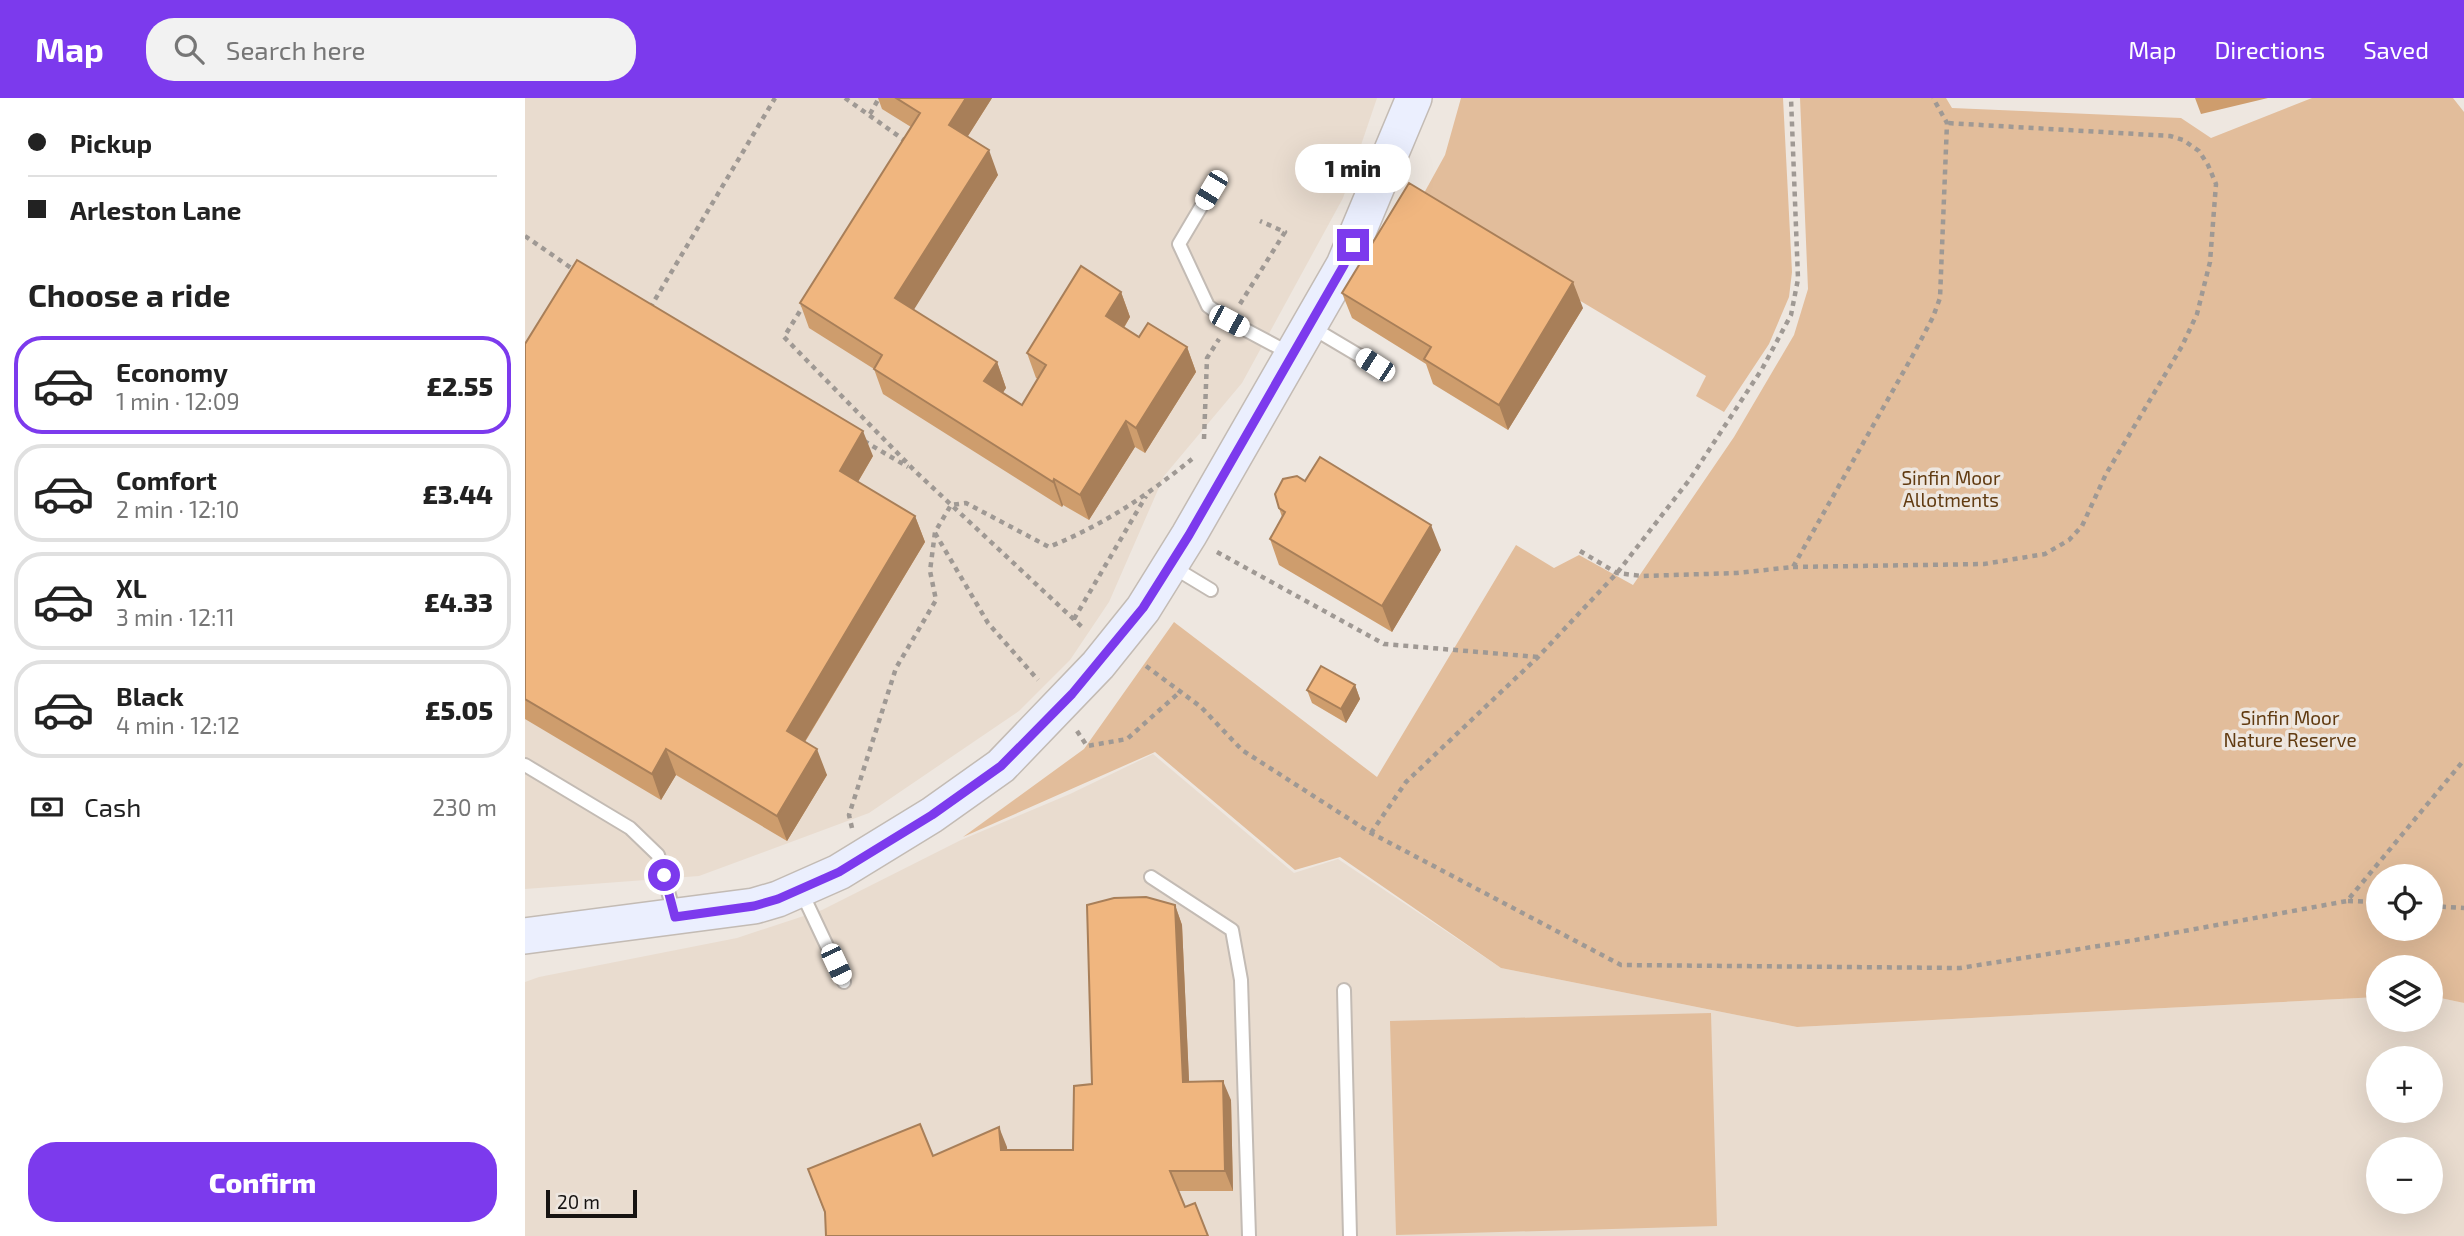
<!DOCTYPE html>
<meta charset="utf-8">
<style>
:root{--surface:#fff;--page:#f2f2f2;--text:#222;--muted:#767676;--line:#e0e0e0;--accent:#7c3aed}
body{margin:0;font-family:"Exo 2",sans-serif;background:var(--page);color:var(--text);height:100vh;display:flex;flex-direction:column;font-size:26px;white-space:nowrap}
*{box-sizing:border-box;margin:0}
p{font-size:23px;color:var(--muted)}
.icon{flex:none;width:38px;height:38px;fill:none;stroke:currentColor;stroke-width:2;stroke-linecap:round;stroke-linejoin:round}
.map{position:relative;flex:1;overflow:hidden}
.panel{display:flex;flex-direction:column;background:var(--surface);width:525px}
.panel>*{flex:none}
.top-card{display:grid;align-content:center;height:154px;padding:0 28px;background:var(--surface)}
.tools{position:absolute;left:1841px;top:766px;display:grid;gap:14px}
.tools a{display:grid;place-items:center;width:77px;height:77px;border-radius:50%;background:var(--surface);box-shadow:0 7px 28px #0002;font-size:35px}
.scale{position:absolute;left:21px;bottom:18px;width:91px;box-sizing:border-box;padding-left:7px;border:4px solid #161311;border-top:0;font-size:19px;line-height:24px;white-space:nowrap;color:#161311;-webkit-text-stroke:5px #eee7e0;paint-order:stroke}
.end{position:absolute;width:32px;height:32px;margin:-16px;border:9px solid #7c3aed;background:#fff;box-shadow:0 0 0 4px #fff}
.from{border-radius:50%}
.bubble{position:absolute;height:49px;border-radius:24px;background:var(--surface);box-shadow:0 7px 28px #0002;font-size:23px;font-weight:800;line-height:49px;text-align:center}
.car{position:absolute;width:21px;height:42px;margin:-21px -10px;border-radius:9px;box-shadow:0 0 5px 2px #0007;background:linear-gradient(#fff 24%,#345 0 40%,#fff 0 76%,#345 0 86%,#fff 0)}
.top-card b{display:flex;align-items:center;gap:24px;height:66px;font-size:26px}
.top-card b+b{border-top:2px solid var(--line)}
.top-card i{width:18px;height:18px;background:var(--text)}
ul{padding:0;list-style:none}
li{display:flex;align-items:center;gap:21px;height:98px;margin:0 14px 10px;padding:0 14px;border:4px solid var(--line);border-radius:28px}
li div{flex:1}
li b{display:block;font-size:26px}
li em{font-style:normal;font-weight:800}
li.active{border-color:var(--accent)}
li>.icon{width:63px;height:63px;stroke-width:1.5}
h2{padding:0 28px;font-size:32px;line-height:84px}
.pay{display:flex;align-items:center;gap:18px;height:77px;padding:0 28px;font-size:26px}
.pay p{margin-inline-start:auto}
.primary-button{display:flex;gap:14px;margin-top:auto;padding:14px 28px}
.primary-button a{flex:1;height:80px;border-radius:28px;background:var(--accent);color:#fff;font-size:28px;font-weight:800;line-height:80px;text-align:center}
header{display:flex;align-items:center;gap:42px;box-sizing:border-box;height:98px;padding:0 35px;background:var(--accent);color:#fff}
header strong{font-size:33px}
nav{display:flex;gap:38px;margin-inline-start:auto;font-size:24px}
.search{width:490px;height:63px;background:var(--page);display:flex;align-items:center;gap:18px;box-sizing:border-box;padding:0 24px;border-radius:28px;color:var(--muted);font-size:26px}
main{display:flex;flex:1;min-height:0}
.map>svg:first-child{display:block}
.built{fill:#e9dccf;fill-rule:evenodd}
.green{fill:#e2bd9b;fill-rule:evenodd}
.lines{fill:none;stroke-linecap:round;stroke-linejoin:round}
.lane-casing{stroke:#c3bbb4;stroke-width:16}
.secondary-casing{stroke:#c3bbb4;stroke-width:38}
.path{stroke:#9f9994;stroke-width:4.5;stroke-dasharray:5 5;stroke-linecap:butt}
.lane{stroke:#fff;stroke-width:12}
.secondary{stroke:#ebeffe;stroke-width:35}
.wall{fill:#ce9d6d}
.shaded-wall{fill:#a87f59}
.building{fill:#f0b67f;stroke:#a87f59;stroke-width:2}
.route{stroke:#7c3aed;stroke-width:9}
.labels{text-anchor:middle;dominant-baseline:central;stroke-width:7;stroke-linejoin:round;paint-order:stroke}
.park-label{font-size:19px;fill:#613b11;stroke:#eee7e0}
</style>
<header>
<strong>Map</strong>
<div class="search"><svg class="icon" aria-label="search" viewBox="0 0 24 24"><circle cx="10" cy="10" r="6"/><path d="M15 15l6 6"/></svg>Search here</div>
<nav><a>Map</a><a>Directions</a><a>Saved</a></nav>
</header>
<main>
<section class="panel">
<div class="top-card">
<b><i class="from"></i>Pickup</b>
<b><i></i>Arleston Lane</b>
</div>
<h2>Choose a ride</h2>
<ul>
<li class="active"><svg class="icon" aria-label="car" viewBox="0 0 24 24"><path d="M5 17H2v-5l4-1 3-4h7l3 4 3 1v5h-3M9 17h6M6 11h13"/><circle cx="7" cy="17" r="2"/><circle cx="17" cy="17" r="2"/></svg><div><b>Economy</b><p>1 min · 12:09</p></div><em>£2.55</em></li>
<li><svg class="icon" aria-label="car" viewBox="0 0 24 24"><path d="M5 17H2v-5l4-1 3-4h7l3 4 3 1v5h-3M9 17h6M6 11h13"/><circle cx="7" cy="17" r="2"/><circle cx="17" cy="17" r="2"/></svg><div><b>Comfort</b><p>2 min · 12:10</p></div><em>£3.44</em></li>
<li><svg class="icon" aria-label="car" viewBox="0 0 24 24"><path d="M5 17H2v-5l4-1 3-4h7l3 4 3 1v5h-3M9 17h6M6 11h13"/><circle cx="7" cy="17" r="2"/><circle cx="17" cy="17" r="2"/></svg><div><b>XL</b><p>3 min · 12:11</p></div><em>£4.33</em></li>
<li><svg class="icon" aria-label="car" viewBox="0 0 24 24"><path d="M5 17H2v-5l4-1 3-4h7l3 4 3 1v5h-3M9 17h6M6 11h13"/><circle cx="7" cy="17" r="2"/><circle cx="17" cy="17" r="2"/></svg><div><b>Black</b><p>4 min · 12:12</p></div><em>£5.05</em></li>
</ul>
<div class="pay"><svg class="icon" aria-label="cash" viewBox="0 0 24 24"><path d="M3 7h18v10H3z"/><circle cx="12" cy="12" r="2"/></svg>Cash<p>230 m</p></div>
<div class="primary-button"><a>Confirm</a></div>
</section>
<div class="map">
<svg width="1939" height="1138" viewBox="0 0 1939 1138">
<rect width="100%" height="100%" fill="#eee7e0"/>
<path class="built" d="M0 0H852L818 100 717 285 639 378 584 504 545 562 494 613 344 715 174 778 0 791Z
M628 656 769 775 813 761 976 870 1272 929 1853 899V922H1906V898L1939 905V1138H0V884L14 879 212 840 297 812 436 742 545 696ZM1853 961H1906V1013H1853ZM1853 1052H1906V1104H1853Z"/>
<path class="green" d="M936 0H1258L1267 174 1264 199 1244 246 1199 314 1171 298 1181 278 893 106 920 57Z
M1275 0H1421L1427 10 1656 20 1686 40 1787 0H1928L1939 14V905L1906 898V870H1853V899L1272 929 976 870 815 759 770 772 630 654 438 739 559 651 649 524 852 679 991 447 1029 470 1054 457 1108 487 1209 339 1269 237 1283 191ZM1853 779H1906V831H1853Z
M1186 915 1192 1128 871 1137 865 923Z"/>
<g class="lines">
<defs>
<path id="lane" d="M686 92 654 146 683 208 704 223 766 256
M786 229 850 267
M648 469 686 492
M0 667 105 730 133 757 149 815
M626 779 707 832 716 882 724 1138
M276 793 319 884
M819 892 825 1138"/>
<path id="secondary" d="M0 838 229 808 253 801 314 774 407 717 476 668 573 567 618 511 664 437 819 167 889 0"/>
</defs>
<use href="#lane" class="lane-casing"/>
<use href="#secondary" class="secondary-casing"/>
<path class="path" d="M320 0 379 42 377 45
M345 16 354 0
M0 138 49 172
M280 205 259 239 391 374 557 529
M715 206 760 134 735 123
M125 210 250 0
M679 341 682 260 694 241
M339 343 383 369
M410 435 463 525 513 582
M1055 453 1092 475 1117 478 1212 475 1268 469 1388 257 1408 219 1415 200 1422 25 1408 0
M692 454 859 546 1013 559
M1268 469 1459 466 1520 456 1544 442 1557 428 1581 376 1657 248 1672 216 1685 164 1691 86 1683 67 1674 53 1658 42 1645 38 1422 25
M549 521 621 398
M621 568 676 609 717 652 846 735 1096 867 1435 870 1605 843 1822 803 1939 662
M552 633 562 648 602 641 656 593
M327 730 324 717 371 570 411 502 405 473 410 434 426 407 441 405 524 449C580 426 620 399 667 361
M846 735 881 684 1013 559 1092 475 1165 381 1237 271 1266 217 1273 181 1266 0
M1823 803 1853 804
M1906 808 1939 810"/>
<use href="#lane" class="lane"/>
<use href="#secondary" class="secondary"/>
</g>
<path class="wall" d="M353 0H467L443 38 473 77 388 212 472 264 481 290 477 295 497 307 513 281 511 280 502 255 596 194 605 219 599 230 614 239 662 249 671 274 620 355 610 349 564 422 538 407 537 409 358 296 349 271 284 230 275 205 386 29 357 11Z
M1670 0H1743L1676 16Z
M817 195 1058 210 983 332 908 286 901 266 827 220Z
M0 246 348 358 333 384 390 418 400 444 280 644 302 677 262 743 151 677 136 702 0 621Z
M780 383 916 452 867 534 754 467 745 441 757 419 754 410Z
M830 587 835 601 821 625 787 605 782 592Z
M650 807 657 827 664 984 706 1002 708 1093H653L660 1109 683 1138 300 1116 283 1071 408 1058 482 1049V1052H548L567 986Z"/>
<path class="shaded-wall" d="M441 0H467L434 52 424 27Z
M464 52 473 77 380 226 370 200Z
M1048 184 1058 210 983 332 974 307Z
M596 194 605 219 590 244 581 218Z
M662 249 671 274 620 355 611 330Z
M472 264 481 290 469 309 459 283Z
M601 323 610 349 564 422 555 397Z
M338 333 348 358 324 399 315 373Z
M529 381 538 407 537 409 528 384Z
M390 418 400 444 271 658 262 633Z
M906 427 916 452 867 534 857 508Z
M830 587 835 601 821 625 816 611Z
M141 651 151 677 136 702 127 676Z
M292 651 302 677 262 743 252 718Z
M650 807 657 827 665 1004 658 984Z
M698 983 706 1002 708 1093 700 1073Z
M474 1029 482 1049 483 1072 476 1052Z"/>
<path class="building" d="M371 0H441L424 27 464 52 370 200 472 264 459 283 497 307 521 267 502 255 556 168 596 194 581 218 614 239 623 225 662 249 611 330 601 323 555 397 529 381 528 384 349 271 357 257 275 205 395 15Z
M884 85 1048 184 974 307 899 261 906 249 817 195Z
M52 162 338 333 315 373 390 418 262 633 292 651 252 718 141 651 127 676 0 601V246Z
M795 359 906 427 857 508 745 441 760 414 754 410 750 396 758 381 772 378 780 383Z
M796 568 830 587 816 611 782 592Z
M621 799 650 807 658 984 698 983 700 1073H645L660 1109 670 1105 683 1138H301L300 1114 283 1071 395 1026 408 1058 474 1029 476 1052H548L549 988 567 986 562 807 589 800Z"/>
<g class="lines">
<path class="route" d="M139 777 150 819 229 808 253 801 314 774 407 717 476 668 547 596 618 510 664 437 819 167 828 147"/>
</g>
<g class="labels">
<g class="park-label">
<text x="1426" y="379">Sinfin Moor<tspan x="1426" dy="22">Allotments</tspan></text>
<text x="1765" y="619">Sinfin Moor<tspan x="1765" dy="22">Nature Reserve</tspan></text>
</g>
</g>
</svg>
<div class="tools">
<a><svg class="icon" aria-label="locate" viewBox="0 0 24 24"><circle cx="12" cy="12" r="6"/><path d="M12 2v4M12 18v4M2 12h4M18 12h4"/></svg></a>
<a><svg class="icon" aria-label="layers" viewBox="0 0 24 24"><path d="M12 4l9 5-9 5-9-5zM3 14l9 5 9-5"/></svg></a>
<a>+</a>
<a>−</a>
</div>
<div class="scale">20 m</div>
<i class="end from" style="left:139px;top:777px"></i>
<i class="end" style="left:828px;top:147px"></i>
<div class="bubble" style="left:770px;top:46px;width:116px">1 min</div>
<i class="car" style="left:686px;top:92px;rotate:211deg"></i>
<i class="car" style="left:704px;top:223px;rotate:118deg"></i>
<i class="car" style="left:850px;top:267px;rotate:303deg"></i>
<i class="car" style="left:311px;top:866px;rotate:155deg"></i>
</div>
</main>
